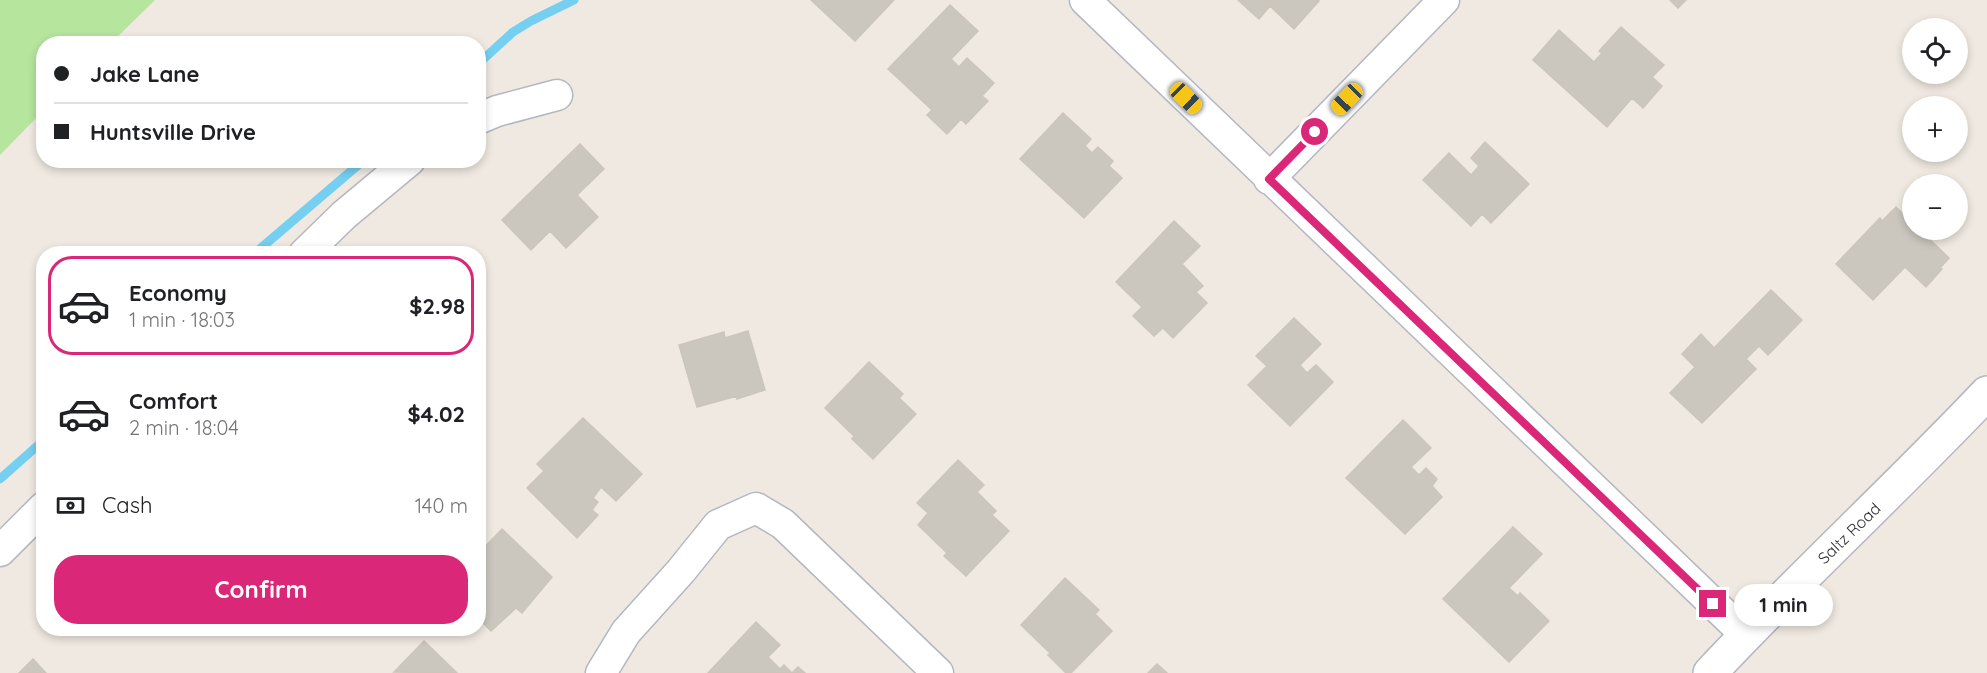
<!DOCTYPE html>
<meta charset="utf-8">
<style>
:root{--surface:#fff;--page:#f6f6f6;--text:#202124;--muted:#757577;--line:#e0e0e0;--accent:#db2777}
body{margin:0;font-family:Quicksand,sans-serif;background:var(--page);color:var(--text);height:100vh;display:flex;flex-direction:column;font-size:22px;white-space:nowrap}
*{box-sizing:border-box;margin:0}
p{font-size:20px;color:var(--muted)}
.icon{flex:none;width:33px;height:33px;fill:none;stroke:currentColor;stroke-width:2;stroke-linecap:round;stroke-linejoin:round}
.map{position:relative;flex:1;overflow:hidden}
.drawer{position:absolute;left:36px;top:246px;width:450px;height:390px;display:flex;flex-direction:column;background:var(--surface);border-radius:24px;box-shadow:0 3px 9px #0003}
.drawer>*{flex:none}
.guide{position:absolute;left:36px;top:36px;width:450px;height:132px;border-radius:24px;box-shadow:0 3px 9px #0003;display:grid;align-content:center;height:132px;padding:0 18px;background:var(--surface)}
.buttons{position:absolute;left:1902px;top:18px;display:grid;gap:12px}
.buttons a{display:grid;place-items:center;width:66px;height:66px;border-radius:50%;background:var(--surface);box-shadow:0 3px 9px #0003;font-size:30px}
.end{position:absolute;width:27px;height:27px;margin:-14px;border:8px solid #db2777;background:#fff;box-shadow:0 0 0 3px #fff}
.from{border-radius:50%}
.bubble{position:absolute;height:42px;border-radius:21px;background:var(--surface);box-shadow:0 3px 9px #0003;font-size:20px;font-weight:700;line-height:42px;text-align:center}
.car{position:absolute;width:18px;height:36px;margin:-18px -9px;border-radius:8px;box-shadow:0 0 4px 2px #0007;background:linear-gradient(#f5c518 24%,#345 0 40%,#f5c518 0 76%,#345 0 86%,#f5c518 0)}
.guide b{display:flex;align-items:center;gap:21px;height:57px;font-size:22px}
.guide b+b{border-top:2px solid var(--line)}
.guide i{width:15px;height:15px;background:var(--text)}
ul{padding:10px 0 0;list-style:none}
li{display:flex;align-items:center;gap:18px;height:99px;margin:0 12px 9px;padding:0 6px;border:3px solid transparent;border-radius:24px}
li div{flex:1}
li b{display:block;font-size:22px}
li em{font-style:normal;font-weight:700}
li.current{border-color:var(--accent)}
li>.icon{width:54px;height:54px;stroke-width:1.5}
.pay{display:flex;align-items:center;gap:15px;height:66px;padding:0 18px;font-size:22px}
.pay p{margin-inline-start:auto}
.primary-button{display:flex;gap:12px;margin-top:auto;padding:12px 18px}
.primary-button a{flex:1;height:69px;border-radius:24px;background:var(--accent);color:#fff;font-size:24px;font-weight:700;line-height:69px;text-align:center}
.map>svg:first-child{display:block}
.green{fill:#b6e59e}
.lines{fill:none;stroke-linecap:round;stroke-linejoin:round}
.stream{stroke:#75cff0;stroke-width:9}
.building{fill:#cbc7bf;stroke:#cbc5ba;stroke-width:1.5}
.minor-casing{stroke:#b4b7c1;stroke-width:33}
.tertiary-casing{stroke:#b4b7c1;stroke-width:36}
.minor{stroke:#fff;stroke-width:30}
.tertiary{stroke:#fff;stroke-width:33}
.route{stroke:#db2777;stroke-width:8}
.labels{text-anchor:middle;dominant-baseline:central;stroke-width:4.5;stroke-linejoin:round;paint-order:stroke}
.street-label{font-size:16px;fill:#2e2e2e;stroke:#fff}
</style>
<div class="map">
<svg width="1987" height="673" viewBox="0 0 1987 673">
<rect width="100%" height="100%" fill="#efe9e1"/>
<path class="green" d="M0 0H155L111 43 44 44 43 111 0 155Z"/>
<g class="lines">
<path class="stream" d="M478 64 513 32 531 21 574 0
M254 254 364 160
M0 479 44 440"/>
</g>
<path class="building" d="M811 0H894L855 41Z
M1238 0H1318L1319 1 1294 29 1270 6 1259 19Z
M1670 0H1686L1678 8Z
M950 5 978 31 951 59 959 67 967 58 994 83 982 96 988 101 966 124 961 119 947 134 927 115 932 110 888 69Z
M1621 27 1664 65 1652 77 1662 86 1643 108 1632 98 1607 127 1533 60 1559 30 1594 62 1602 53 1599 51Z
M1063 113 1091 139 1085 146 1092 153 1098 147 1113 161 1109 166 1122 178 1084 218 1020 159Z
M1485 142 1529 184 1491 223 1482 214 1471 226 1423 180 1449 153 1471 175 1479 166 1471 158Z
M580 144 604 169 577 195 598 217 566 248 550 231 531 250 502 220Z
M1896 207 1912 223V230H1920L1949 258 1940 268 1942 269 1926 287 1905 267 1873 300 1836 264 1880 218 1882 221Z
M1174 221 1200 246 1182 264 1203 286 1196 292 1207 303 1173 338 1163 328 1154 336 1133 316 1142 307 1116 282Z
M1771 290 1802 320 1768 355 1759 346 1746 359 1756 369 1702 423 1670 393 1695 367 1682 354 1701 334 1714 348Z
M1294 318 1321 344 1300 365 1307 373 1316 365 1333 382 1290 426 1248 385 1267 366 1256 356Z
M748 331 765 390 737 399V396L697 407 679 345 724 332 725 338Z
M869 362 903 394 899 398 916 414 873 459 852 439 854 436 825 408Z
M583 418 642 474 616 501 601 487 593 498 598 502 592 510 598 515 577 538 527 488 544 471 537 464Z
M1403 420 1431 448 1411 467 1419 475 1426 468 1437 479 1432 486 1442 497 1405 534 1346 478Z
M958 460 984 485 977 492 996 511 992 515 1009 531 966 576 944 556 947 553 918 525 928 513 917 503Z
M1513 527 1542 554 1509 588 1518 596 1520 593 1549 621 1509 662 1443 599Z
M502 529 552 577 522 613 516 608 491 631 478 618V567L487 559 480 552Z
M1065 578 1099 610 1095 614 1112 631 1071 673H1066L1048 655 1050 653 1021 625Z
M756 622 780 645 768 657 780 669 784 665 792 673 798 667 805 673H708Z
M424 641 457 673 394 672Z
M33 659 46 673H19Z
M1157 664 1167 673H1148Z"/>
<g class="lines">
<defs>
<path id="minor" d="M1085 0 1746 635
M478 119 497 111 557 95
M1269 179 1444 0
M304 254 344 215 410 160
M0 551 44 507
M601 673 626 632 681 571 718 525 756 508 783 524 938 673"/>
<path id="tertiary" d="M1710 673C1800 577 1897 488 1987 393"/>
</defs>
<use href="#minor" class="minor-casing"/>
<use href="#tertiary" class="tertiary-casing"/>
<use href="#minor" class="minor"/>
<use href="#tertiary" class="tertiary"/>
</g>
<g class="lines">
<path class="route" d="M1315 132 1269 179 1713 604"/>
</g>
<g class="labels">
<g class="street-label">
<text transform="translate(1849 533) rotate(-44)">Saltz Road</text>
</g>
</g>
</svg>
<div class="buttons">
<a><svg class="icon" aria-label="locate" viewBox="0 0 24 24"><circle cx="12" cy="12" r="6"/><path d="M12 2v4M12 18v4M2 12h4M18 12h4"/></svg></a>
<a>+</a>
<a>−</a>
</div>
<i class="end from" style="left:1315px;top:132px"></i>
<i class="end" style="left:1713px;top:604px"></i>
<div class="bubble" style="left:1734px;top:584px;width:99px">1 min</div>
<i class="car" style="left:1186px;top:98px;rotate:134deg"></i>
<i class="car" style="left:1347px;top:99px;rotate:224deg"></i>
<div class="guide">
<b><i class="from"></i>Jake Lane</b>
<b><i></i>Huntsville Drive</b>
</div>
<section class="drawer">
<ul>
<li class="current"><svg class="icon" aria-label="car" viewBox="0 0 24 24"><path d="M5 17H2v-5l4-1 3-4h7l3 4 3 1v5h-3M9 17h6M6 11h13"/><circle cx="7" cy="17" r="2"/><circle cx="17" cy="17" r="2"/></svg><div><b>Economy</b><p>1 min · 18:03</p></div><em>$2.98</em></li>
<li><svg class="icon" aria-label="car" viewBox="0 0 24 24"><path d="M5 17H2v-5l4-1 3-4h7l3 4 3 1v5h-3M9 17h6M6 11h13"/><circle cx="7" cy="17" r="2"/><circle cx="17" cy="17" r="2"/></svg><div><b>Comfort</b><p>2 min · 18:04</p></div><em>$4.02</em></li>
</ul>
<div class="pay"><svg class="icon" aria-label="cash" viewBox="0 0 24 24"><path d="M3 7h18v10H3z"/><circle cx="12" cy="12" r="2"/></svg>Cash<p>140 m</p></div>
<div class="primary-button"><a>Confirm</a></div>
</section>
</div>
